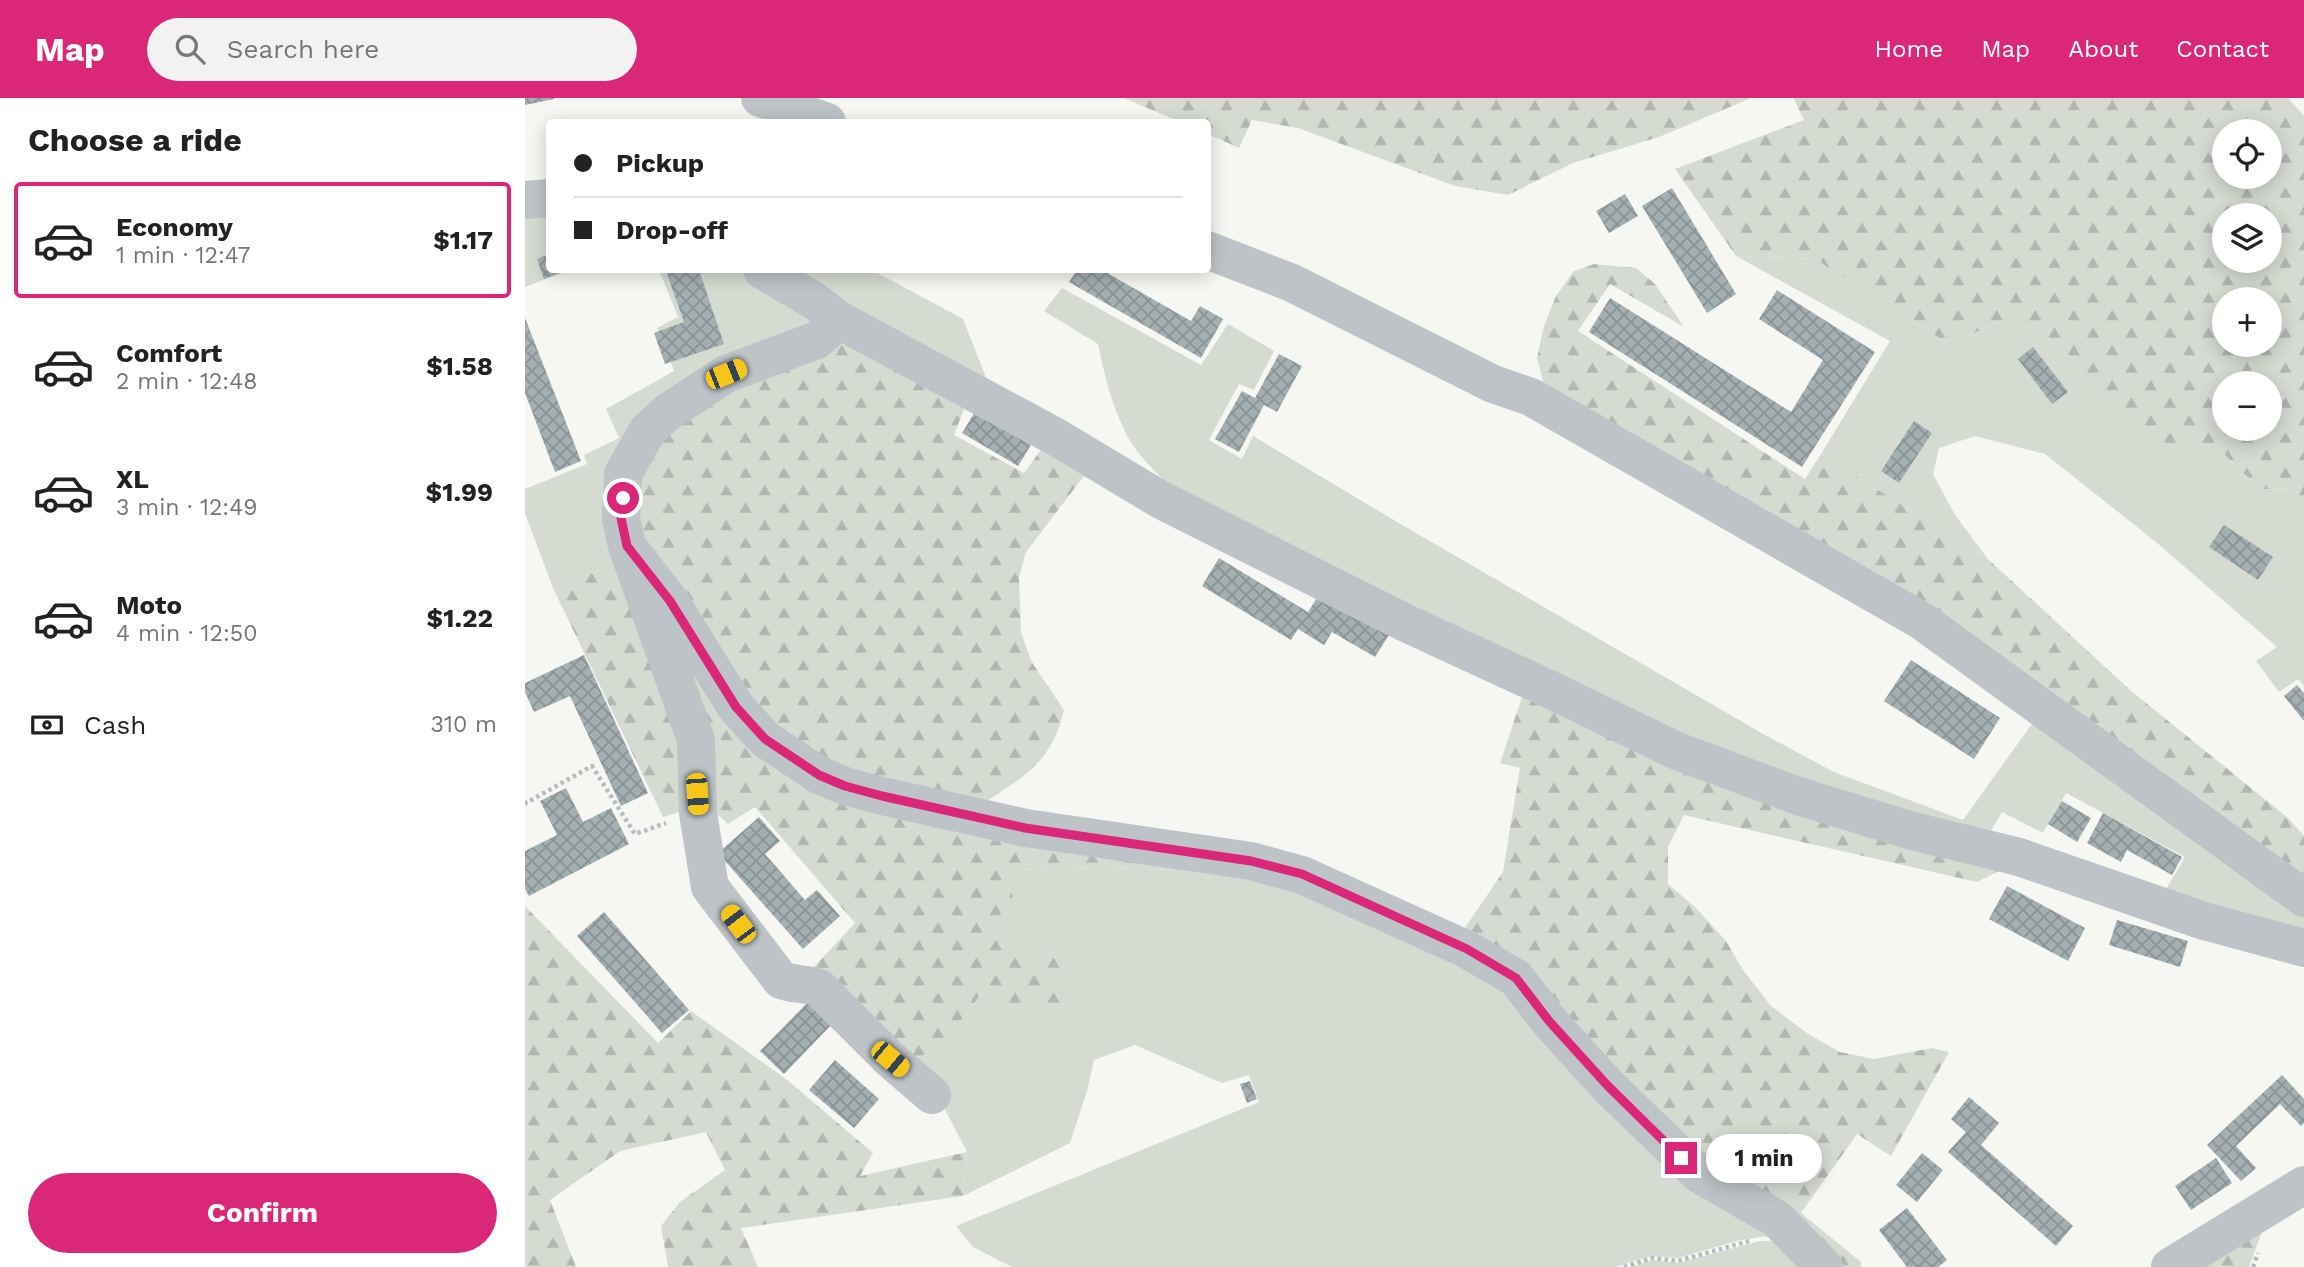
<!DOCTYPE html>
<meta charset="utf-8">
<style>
:root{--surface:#fff;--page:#f2f2f2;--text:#222;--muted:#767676;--line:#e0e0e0;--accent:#db2777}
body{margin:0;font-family:"Work Sans",sans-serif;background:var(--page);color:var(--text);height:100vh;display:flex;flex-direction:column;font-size:26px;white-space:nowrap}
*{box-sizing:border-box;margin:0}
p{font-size:23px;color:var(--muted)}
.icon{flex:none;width:38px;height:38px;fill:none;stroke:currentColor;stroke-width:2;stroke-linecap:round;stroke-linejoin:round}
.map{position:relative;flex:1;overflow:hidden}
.details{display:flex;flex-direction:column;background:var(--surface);width:525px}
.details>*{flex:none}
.hud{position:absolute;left:21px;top:21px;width:665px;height:154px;border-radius:7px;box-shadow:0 4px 18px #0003;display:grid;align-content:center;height:154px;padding:0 28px;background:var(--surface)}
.controls{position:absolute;left:1687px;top:21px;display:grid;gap:14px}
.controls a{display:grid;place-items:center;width:70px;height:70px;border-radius:50%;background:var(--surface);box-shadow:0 4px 18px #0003;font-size:35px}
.end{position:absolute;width:32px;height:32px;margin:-16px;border:9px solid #db2777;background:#fff;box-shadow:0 0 0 4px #fff}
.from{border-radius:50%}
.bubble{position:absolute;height:49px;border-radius:24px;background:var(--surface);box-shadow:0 4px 18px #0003;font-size:23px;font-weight:700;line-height:49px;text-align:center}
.car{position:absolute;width:21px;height:42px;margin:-21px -10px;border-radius:9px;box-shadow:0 0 5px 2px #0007;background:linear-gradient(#f5c518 24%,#345 0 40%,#f5c518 0 76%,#345 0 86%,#f5c518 0)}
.hud b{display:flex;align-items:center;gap:24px;height:66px;font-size:26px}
.hud b+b{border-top:2px solid var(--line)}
.hud i{width:18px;height:18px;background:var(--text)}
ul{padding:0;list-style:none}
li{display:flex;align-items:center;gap:21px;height:116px;margin:0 14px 10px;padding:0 14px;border:4px solid transparent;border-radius:7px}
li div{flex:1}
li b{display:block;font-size:26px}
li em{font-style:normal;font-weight:700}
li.selected{border-color:var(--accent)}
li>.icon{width:63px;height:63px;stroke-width:1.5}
h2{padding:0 28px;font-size:32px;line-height:84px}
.pay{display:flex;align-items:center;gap:18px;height:77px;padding:0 28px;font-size:26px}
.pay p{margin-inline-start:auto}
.cta{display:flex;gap:14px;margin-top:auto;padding:14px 28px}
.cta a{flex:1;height:80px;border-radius:42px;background:var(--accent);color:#fff;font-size:28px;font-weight:700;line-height:80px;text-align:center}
header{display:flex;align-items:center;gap:42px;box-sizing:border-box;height:98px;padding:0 35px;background:var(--accent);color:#fff}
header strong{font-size:33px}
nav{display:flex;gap:38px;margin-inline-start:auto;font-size:24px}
.search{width:490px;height:63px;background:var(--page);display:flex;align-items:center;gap:18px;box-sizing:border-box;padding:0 24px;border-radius:38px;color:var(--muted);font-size:26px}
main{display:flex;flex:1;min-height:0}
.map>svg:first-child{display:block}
.grass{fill:#d6dbd2}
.forest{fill:url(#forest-firs);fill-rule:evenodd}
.building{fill:url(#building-cross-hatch)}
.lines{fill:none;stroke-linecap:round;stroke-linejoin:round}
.path{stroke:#b7bcbe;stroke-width:4.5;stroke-dasharray:3.5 3.5;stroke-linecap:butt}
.minor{stroke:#bdc3c6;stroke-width:38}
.route{stroke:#db2777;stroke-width:9}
</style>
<header>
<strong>Map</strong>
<div class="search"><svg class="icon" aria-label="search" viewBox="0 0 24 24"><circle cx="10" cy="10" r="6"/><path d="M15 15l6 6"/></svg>Search here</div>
<nav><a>Home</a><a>Map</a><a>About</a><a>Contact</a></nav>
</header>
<main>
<section class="details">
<h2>Choose a ride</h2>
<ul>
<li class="selected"><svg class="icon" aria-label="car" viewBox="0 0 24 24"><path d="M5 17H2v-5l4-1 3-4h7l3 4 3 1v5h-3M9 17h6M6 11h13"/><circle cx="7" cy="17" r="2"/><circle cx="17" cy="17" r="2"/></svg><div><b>Economy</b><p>1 min · 12:47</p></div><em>$1.17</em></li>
<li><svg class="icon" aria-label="car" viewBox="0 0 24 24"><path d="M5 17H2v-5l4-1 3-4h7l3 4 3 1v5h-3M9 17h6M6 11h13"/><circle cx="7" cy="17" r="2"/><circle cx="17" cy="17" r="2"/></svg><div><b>Comfort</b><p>2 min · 12:48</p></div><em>$1.58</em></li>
<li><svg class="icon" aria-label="car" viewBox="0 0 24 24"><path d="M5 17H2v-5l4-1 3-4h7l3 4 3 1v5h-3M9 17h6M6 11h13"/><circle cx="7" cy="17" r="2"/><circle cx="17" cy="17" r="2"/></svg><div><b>XL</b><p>3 min · 12:49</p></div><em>$1.99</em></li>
<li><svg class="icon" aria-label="car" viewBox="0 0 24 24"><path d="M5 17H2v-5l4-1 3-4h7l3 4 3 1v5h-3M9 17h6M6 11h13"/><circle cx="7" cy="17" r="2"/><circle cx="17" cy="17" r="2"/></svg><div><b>Moto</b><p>4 min · 12:50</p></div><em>$1.22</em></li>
</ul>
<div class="pay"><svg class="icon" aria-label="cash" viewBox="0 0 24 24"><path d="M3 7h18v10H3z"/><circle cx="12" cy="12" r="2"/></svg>Cash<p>310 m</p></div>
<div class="cta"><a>Confirm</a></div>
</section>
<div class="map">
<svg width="1779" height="1169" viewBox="0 0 1779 1169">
<defs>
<pattern id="forest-firs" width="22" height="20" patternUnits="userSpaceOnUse" patternTransform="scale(1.75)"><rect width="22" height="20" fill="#d6dbd2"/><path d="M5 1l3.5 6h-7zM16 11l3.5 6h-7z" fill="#b1b6b0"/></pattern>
<pattern id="building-cross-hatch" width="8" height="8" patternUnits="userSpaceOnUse" patternTransform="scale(1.75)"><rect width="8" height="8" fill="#a4afb2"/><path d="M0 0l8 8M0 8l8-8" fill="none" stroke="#899396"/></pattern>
</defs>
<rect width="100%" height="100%" fill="#f6f6f3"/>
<path class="grass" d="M0 112H24V172H45L0 189Z
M1211 158 1290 161 1421 244 1445 237 1475 222 1511 229 1542 258 1592 323 1622 344 1692 348 1714 372 1739 391 1769 392 1779 403V588L1773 581 1754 594 1731 563 1752 549 1631 444 1520 356 1450 338 1414 350 1408 376 1430 417 1463 461 1296 356 1365 243Z
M134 172H224L286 225 98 463 28 490 0 415V391L62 366 59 357 94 340 81 311 149 273 132 230 153 219Z
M264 172H347L438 221 464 287Z
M537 190 676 267 703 226 749 253 729 292 714 286 684 342 717 361 728 338 884 431 1240 637 1309 674 1438 722 1514 616 1779 807V838L1640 793 1660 759 1541 695 1518 735 1477 714 1461 741 1237 673 652 396C633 376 610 356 599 331 586 305 579 275 573 246L519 213Z
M654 757 730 769 938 854 1263 1138 1235 1139 1215 1142 1153 1160 1126 1158 1090 1169H487L448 1149 431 1128 734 1004 724 977 697 985 610 947 569 962 562 993 545 1045 438 1098 442 1054 412 996 375 961 411 956 456 896 496 913 536 860 487 848 468 820 478 773 540 769 652 772Z
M1235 1143H1254L1292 1169H1107L1127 1162 1153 1165Z"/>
<path class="forest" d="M599 0H1226L1134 39 1048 65 983 97 930 88 773 30 727 22 714 50 683 36 682 24H655Z
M1268 0H1763L1779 18V403L1769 392 1739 391 1714 372 1692 348 1623 345 1592 323 1542 258 1511 229 1475 222 1445 237 1421 244 1290 161 1211 158 1150 71 1279 22ZM1745 33V79H1699V33ZM1699 117H1745V163H1699ZM1745 201V247H1699V201ZM1745 285V331H1699V285Z
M1069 166 1111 170 1130 186 1159 229 1085 186 1053 233 1280 381 1296 356 1463 461 1605 592 1763 720 1779 738V785L1019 287 1012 260 1019 228 1031 198 1049 173Z
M320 243 439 311 429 337 499 375 518 349 559 378 501 454 494 480 496 534 506 563 539 612C526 668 496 679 452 710L332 684 236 623 120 448 108 407 123 355 174 305Z
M98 463 163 646 164 711 138 719 28 490Z
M141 502 240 648 654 757 652 772 540 769 479 773 491 808 468 820 487 848 536 860 547 911 496 913 456 896 411 956 375 961 287 871 330 825 230 709 203 726 176 701Z
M1000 590 1486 767 1452 784 1159 717 1143 749V786L1171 810 1201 843 1218 872 1246 908 1283 936 1315 954 1349 961 1407 950 1424 954 1366 1058 1332 1036 1276 1115 1336 1164V1169H1311L1192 1079 933 840 978 774 995 670 975 665Z
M0 808 133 945 166 913 261 981 348 1055 335 1078 442 1054 438 1098 216 1130 233 1169H143L136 1128 155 1104 200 1072 181 1034 95 1053 25 1102 51 1169H0Z
M1742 1120 1724 1169H1659Z"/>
<path class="building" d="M0 0H29V1L0 7Z
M1147 90 1211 196 1182 215 1117 108Z
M1100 96 1113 118 1084 135 1071 113Z
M24 156V172H42L19 181 12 161Z
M147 172H174L199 246 140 266 129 235 159 224 141 173Z
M552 172H577L666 223 675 208 698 221 676 260 544 184Z
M1252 192 1350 254 1277 369 1064 234 1085 200 1266 314 1298 262 1234 221Z
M0 220 56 363 30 374 0 295Z
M1508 249 1543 294 1527 306 1493 261Z
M754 256 777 268 752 314 739 307 714 354 690 341 717 293 730 300Z
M453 309 509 342 493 368 437 335Z
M1389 323 1407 335 1374 385 1356 373Z
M1699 427 1748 459 1733 482 1684 449Z
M694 460 783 514 795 495 864 537 850 559 807 534 799 547 773 531 766 542 677 488Z
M59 557 123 695 96 708 45 598 9 614 0 594V585Z
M1386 562 1475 620 1449 661 1359 603Z
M1772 587 1779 595V623L1759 598Z
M41 690 58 724 86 710 104 746 4 798 0 791V753L32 737 15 703Z
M1537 703 1566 720 1552 744 1523 726Z
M1578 715 1657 759 1647 777 1602 752 1596 764 1562 745Z
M234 719 255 743 240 756 280 802 292 792 315 818 278 851 193 755Z
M1482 788 1560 830 1543 863 1464 821Z
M79 814 164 912 137 935 52 838Z
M1592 822 1663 843 1655 869 1584 847Z
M286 901 310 923 259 976 235 953Z
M310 962 354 1001 329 1030 284 992Z
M1757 977 1779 1001V1025L1776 1028 1755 1006 1711 1048 1731 1070 1716 1083 1682 1047Z
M725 983 732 1001 722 1005 715 986Z
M1444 999 1474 1025 1456 1047 1548 1128 1531 1148 1423 1054 1441 1034 1426 1021Z
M1397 1055 1418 1072 1392 1104 1371 1087Z
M1691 1060 1707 1085 1666 1112 1650 1088Z
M1382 1110 1422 1162 1413 1169H1382L1354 1132Z"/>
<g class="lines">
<path class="path" d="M0 703 1 705 67 668 110 736 141 725
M1099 1169 1127 1160 1153 1163 1224 1143
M1728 1169 1733 1155"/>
<path class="minor" d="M235 0 302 24
M0 102 24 100
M682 152 767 185 968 286 1006 299 1397 523 1779 800
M237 172 288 202 314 222 531 339 636 402 883 526 1026 592 1152 653 1273 698 1384 732 1494 759 1679 823 1779 850
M314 222 292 242 201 276 143 314 123 332 98 376 96 420 102 448 171 642 173 715 185 789 256 882C269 887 281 885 294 890L365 961 407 997
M102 448 145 503 211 609 240 641 294 677 320 688 357 698 501 730 726 763 777 777 941 851 991 880 1024 923 1082 987 1174 1076 1252 1121 1299 1169
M1645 1169 1779 1087"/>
</g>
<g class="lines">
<path class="route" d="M98 400 96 420 102 448 145 503 211 609 240 641 294 677 320 688 357 698 500 730 726 763 777 776 942 851 991 880 1024 923 1082 987 1156 1060"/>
</g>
</svg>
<div class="controls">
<a><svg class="icon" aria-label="locate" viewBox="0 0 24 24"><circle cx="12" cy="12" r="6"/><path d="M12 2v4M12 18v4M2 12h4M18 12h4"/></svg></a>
<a><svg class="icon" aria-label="layers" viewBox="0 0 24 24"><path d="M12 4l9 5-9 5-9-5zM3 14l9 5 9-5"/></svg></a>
<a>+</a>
<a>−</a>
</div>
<i class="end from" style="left:98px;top:400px"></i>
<i class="end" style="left:1156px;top:1060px"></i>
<div class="bubble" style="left:1181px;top:1036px;width:116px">1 min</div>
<i class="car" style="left:201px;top:276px;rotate:68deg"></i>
<i class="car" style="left:172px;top:696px;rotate:176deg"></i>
<i class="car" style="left:213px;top:826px;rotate:323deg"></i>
<i class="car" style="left:365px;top:961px;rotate:130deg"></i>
<div class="hud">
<b><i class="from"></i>Pickup</b>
<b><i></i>Drop-off</b>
</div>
</div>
</main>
